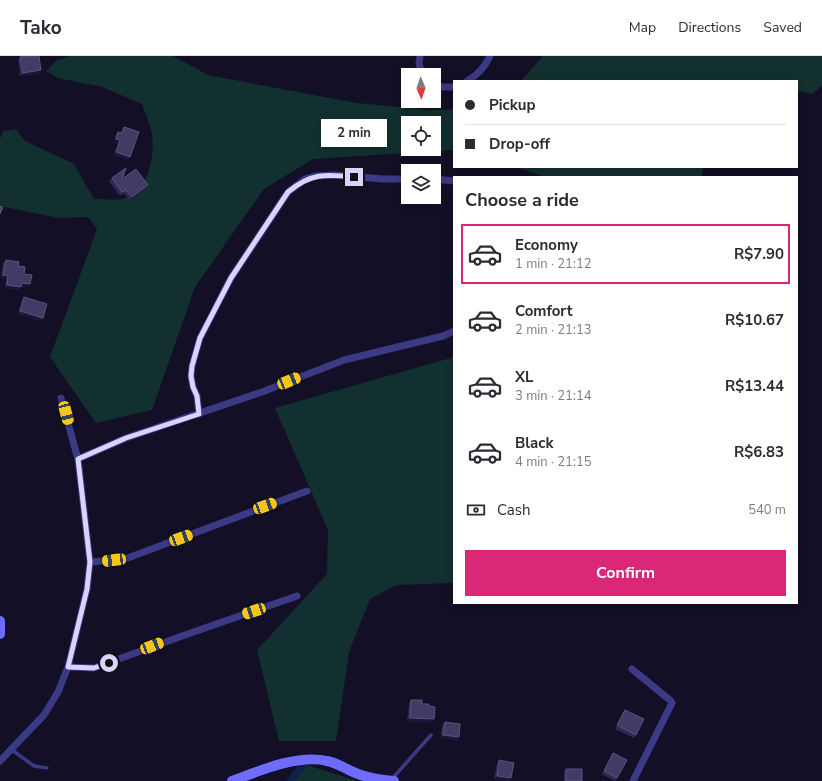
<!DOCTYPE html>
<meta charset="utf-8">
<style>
:root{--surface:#fff;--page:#f2f2f3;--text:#2b2b33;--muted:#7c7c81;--line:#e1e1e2;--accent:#db2777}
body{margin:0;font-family:"Nunito Sans",sans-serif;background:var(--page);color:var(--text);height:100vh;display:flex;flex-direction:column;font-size:15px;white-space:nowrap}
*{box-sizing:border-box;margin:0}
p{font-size:13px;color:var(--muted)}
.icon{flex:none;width:22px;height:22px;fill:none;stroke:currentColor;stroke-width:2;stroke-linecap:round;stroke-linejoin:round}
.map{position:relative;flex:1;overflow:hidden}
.side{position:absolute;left:453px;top:120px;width:345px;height:428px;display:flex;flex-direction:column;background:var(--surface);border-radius:0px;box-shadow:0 2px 10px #0003}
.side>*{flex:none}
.banner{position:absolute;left:453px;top:24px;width:345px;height:88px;border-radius:0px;box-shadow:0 2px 10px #0003;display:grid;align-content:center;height:88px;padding:0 12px;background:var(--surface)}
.needle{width:26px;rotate:178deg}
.controls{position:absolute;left:401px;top:12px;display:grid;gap:8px}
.controls a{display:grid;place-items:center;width:40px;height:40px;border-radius:0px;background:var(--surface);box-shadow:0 2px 10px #0003;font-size:20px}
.end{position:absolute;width:18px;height:18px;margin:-9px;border:5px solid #d9d4ff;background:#111;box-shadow:0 0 0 2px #111}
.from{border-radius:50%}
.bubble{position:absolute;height:28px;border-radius:0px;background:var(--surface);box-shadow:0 2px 10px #0003;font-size:13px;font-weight:700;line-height:28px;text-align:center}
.car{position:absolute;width:12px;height:24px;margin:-12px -6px;border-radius:5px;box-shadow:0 0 3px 1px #0007;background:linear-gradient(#f5c518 24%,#345 0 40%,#f5c518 0 76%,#345 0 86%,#f5c518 0)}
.banner b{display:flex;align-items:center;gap:14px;height:38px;font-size:15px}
.banner b+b{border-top:1px solid var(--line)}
.banner i{width:10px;height:10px;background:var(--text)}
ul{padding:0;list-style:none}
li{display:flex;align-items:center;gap:12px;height:60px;margin:0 8px 6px;padding:0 4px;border:2px solid transparent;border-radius:0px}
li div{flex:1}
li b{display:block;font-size:15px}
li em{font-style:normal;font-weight:700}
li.current{border-color:var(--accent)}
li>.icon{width:36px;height:36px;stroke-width:1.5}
h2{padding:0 12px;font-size:18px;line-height:48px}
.pay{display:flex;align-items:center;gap:10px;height:44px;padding:0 12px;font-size:15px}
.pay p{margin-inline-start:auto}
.cta{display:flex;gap:8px;margin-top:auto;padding:8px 12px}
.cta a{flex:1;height:46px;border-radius:0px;background:var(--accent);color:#fff;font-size:16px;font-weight:700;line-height:46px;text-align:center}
header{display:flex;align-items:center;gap:24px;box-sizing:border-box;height:56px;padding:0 20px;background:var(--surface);border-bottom:1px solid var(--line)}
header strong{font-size:19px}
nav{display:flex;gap:22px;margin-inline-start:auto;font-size:14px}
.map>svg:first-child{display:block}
.green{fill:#12302f;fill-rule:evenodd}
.water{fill:#0c2248}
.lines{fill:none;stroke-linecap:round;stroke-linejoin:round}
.lane{stroke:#3d3a85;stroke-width:3.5}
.street{stroke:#3d3a85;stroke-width:7}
.secondary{stroke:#6f6bff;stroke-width:10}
.wall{fill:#312854}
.shaded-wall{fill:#1d163a}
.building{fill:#433a66;stroke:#5a527e}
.route{stroke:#d9d4ff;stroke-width:5}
</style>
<header>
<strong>Tako</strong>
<nav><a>Map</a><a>Directions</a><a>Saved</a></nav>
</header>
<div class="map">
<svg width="822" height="725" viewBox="0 0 822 725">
<rect width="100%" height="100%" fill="#130f26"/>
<path class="green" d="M69 0H173L208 19 357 47 428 54 454 53V94L313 103 264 133 195 231 152 354 96 367 50 301 97 173 88 161 58 162 0 150V83L3 75 16 73 25 85 74 108 94 143C107 143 122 146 133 139 150 129 156 91 151 74 149 65 145 57 142 48L102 31 58 22 46 15 56 5ZM408 67H434V93H408Z
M543 0H822V30L812 38 797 35V25H521Z
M515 111H704L701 121H545Z
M454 301V527L396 529 370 543 349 596 336 685H279L257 594 327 518 328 474 275 352Z
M307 709 357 725H294Z"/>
<path class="water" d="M300 707 307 709 294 725H286Z"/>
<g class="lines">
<path class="lane" d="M12 694 34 710 47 712
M391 724 431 679"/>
<path class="street" d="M420 0 419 8 423 19
M467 25C478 19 485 11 490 0
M434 29 443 31H454
M434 123 454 125
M199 358 197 340 193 331 191 320 192 310 200 282 231 222 288 136 305 123 315 120 334 119 383 123H408
M78 403 126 382 262 336 344 304 443 280 454 275
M90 506 125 503 307 435
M68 611 94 612 182 580 297 540
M632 613 671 645 672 647 633 725
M0 705 44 659 58 636 68 611 87 533 90 506 78 403 61 342"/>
<path class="secondary" d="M0 565V578
M232 725C259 715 298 698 327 705 338 707 347 714 358 718 369 722 382 724 394 725"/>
</g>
<path class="wall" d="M20 1 39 17 20 20 18 4Z
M124 71 128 104 114 99 118 88 114 86 116 79 118 76 121 77Z
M112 122 122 123 148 129 146 132 130 145 124 137 120 140 109 125Z
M6 204 18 210 24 218 28 231 21 230 19 234 5 232 6 223 1 222 3 207Z
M24 241 43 262 40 265 18 258 22 245Z
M411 644 429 650 432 667 407 665 409 647Z
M625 654 636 679 634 682 615 673Z
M445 666 459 681 457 684 441 682 442 669Z
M613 697 617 722 615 725 602 718Z
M499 704 509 725 494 723 497 708Z
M566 713 582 725H564V716Z"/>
<path class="shaded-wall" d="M41 14 39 17 20 20 23 17Z
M116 83 120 84 118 88 114 86Z
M116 96 130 101 128 104 114 99Z
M148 129 146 132 130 145 132 141Z
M3 219 8 220 6 223 1 222Z
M22 227 30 228 28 231 20 230Z
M7 229 21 231 19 234 5 232Z
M20 255 43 262 40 265 18 258Z
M410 662 434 663 432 667 407 665Z
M443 679 459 681 457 684 441 682Z
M497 720 511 722 509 725 494 723Z"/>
<path class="building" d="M24 0H39L41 14 23 17 20 1Z
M124 71 139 76 130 101 116 96 120 84 116 83 118 76 122 77Z
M126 112 122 123 136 113 148 129 132 141 126 134 122 136 112 122Z
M0 150 3 151 0 158Z
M6 204 19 206 18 210 25 211 24 218 32 219 30 228 22 227 21 231 7 229 8 220 3 219Z
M24 241 47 248 43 262 20 255Z
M411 644H422V648H429V650L435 651 434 663 410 662Z
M625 654 644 663 636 679 617 669Z
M445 666 460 668 459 681 443 679Z
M613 697 627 704 617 722 604 715Z
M499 704 514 707 511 722 497 720Z
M566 713H582V725H566Z"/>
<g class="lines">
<path class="route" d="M109 607 94 612 68 611 87 533 90 506 78 403 126 382 199 358 197 340 193 331 191 320 192 310 200 282 231 222 288 136C311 117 325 118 354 121"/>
</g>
</svg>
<div class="controls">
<a><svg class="needle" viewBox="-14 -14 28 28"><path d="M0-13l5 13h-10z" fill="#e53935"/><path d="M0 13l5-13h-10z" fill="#7c7c81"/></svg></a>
<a><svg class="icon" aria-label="locate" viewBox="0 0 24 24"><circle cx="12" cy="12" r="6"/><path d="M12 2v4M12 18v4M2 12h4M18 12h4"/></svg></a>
<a><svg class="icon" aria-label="layers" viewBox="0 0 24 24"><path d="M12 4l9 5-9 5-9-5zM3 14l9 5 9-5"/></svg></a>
</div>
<i class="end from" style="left:109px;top:607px"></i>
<i class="end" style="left:354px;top:121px"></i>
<div class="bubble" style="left:321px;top:63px;width:66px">2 min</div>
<i class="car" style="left:289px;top:325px;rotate:68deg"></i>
<i class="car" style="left:66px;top:357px;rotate:165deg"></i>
<i class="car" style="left:265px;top:450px;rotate:70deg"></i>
<i class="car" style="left:181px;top:482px;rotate:70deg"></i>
<i class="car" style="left:114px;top:504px;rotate:263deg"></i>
<i class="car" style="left:254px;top:555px;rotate:251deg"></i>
<i class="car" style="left:152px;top:590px;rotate:69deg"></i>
<div class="banner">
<b><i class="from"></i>Pickup</b>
<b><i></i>Drop-off</b>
</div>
<section class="side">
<h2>Choose a ride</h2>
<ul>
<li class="current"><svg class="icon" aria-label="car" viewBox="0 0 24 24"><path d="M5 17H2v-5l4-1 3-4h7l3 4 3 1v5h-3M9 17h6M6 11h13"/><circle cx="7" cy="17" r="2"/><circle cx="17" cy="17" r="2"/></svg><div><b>Economy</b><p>1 min · 21:12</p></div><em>R$7.90</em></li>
<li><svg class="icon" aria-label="car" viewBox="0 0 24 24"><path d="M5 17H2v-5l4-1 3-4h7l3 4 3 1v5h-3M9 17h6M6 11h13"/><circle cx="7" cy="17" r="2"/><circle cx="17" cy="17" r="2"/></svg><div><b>Comfort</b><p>2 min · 21:13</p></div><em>R$10.67</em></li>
<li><svg class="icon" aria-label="car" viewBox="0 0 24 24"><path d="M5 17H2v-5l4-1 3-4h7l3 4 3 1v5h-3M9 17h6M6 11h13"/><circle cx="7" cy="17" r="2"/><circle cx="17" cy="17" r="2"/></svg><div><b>XL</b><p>3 min · 21:14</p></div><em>R$13.44</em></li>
<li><svg class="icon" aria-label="car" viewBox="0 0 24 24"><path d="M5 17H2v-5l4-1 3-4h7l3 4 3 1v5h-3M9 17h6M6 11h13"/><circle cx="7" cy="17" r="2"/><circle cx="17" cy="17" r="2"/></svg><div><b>Black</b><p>4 min · 21:15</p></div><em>R$6.83</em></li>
</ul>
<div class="pay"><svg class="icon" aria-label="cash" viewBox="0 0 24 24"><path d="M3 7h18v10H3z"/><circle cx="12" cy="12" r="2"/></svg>Cash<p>540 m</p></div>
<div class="cta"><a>Confirm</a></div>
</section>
</div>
